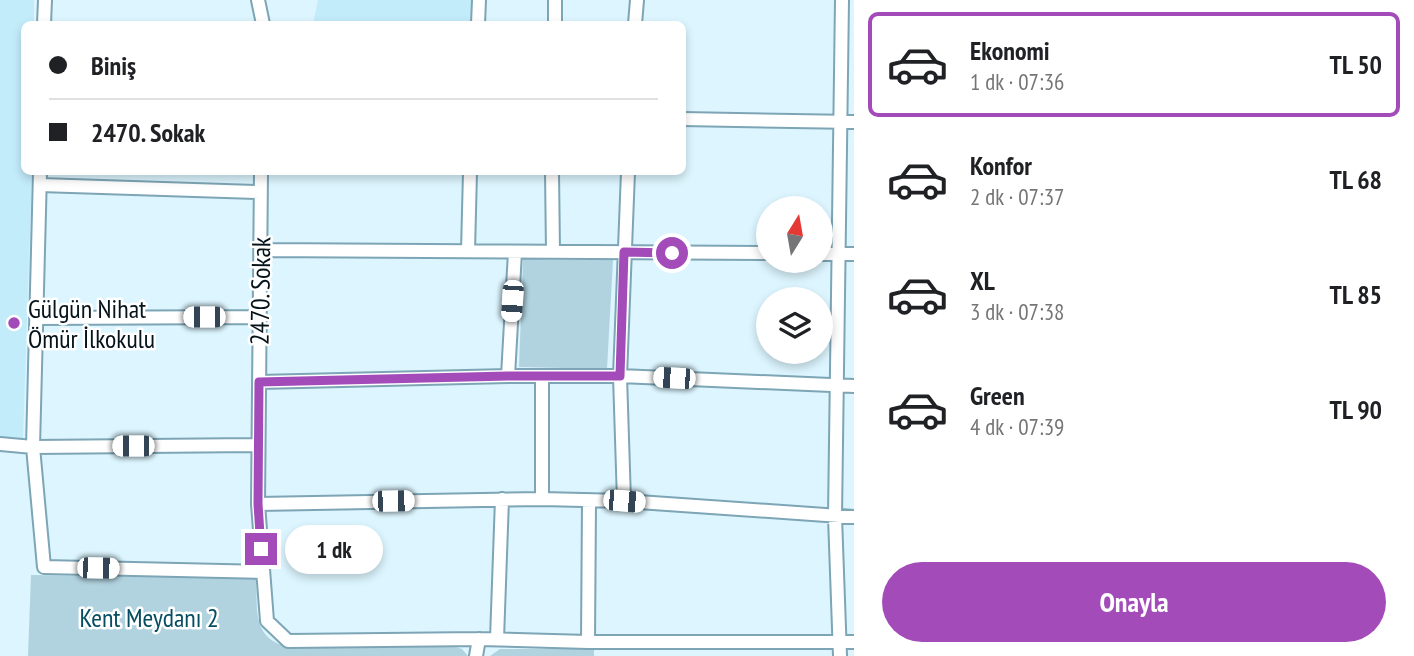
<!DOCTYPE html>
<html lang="tr">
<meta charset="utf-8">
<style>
:root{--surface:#fff;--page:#f6f6f6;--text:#202124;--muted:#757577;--line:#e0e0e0;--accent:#a34cb9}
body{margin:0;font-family:"PT Sans Narrow",sans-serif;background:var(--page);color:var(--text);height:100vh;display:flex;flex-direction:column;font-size:26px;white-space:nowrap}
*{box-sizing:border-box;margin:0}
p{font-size:23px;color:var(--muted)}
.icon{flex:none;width:38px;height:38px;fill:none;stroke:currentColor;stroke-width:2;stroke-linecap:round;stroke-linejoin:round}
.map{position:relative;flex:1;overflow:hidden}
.details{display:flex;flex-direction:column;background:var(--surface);width:560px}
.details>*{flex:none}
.banner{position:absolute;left:21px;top:21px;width:665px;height:154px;border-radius:10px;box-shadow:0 4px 10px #0003;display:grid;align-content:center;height:154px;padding:0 28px;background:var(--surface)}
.needle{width:46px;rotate:11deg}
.controls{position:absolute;left:756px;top:196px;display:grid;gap:14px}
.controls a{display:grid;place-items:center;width:77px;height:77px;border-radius:50%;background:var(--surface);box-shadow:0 4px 10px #0003;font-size:35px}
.end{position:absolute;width:32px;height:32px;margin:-16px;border:9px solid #a34cb9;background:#fff;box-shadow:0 0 0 4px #fff}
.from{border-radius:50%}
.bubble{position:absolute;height:49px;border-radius:24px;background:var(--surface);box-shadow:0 4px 10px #0003;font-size:23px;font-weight:800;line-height:49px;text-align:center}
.car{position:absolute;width:21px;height:42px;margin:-21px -10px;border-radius:9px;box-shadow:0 0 5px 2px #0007;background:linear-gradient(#fff 24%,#345 0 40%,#fff 0 76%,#345 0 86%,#fff 0)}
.banner b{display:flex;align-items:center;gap:24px;height:66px;font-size:26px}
.banner b+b{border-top:2px solid var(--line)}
.banner i{width:18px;height:18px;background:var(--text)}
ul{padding:12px 0 0;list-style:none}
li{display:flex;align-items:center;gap:21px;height:105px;margin:0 14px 10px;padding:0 14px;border:4px solid transparent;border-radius:10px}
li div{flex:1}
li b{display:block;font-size:26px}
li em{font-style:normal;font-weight:800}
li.selected{border-color:var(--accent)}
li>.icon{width:63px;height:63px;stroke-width:1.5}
.primary-button{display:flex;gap:14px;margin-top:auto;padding:14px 28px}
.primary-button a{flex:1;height:80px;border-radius:42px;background:var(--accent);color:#fff;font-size:28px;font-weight:800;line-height:80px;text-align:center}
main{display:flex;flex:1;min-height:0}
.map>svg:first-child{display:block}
.built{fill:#c3ecfb}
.green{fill:#b1d3e0}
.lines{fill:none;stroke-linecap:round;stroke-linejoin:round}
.minor-casing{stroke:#7da5b5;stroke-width:16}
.minor{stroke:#fff;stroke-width:12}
.route{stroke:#a34cb9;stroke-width:9}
.poi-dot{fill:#a34cb9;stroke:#fff;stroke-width:2.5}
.labels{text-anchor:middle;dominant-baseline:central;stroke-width:5;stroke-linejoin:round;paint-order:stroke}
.street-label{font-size:26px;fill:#05141a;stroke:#fff}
.poi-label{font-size:26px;fill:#05141a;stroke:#fff;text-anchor:start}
.park-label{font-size:26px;fill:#074d61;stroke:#fff}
</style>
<main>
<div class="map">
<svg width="854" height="656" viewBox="0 0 854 656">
<rect width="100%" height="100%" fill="#dcf5fe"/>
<path class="built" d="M0 0H34V24H24V172H32L23 440 0 437Z
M318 0H474L473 24H313Z"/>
<path class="green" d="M523 259 613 260 607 369 519 367Z
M31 575 256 578C258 608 251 635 284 646L456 647 462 649 468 656H28Z
M500 649H594V656H490Z"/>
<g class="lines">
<defs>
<path id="minor" d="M258 0 263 24
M44 24 45 0
M478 24 479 0
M555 24V0
M635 24 637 0
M682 119 854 122
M40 172 33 447 44 567 262 572
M261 172 258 504 267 621 288 641 479 639 588 642H854
M552 172 553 252
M40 185 259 192
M262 250 768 253
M468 251 470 172
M821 254H854
M36 318 260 317
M508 376 515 252
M259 382 508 376H620L854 386
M0 444 33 447 257 445
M542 499V376
M624 501 620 376 628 172
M258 504 542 499 624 501 854 517
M497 639 502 499
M588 642 589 502
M476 656 479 639
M840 656 835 517 842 0"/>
</defs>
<use href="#minor" class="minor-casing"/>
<use href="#minor" class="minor"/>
</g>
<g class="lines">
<path class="route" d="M261 549 258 504 259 382 508 376H620L624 252 672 253"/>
</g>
<circle class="poi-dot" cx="14" cy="323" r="7"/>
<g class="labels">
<g class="street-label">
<text transform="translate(260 291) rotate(-89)">2470. Sokak</text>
</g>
<g class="poi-label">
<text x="28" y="308">Gülgün Nihat<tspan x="28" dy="30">Ömür İlkokulu</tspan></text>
</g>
<g class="park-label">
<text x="149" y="617">Kent Meydanı 2</text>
</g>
</g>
</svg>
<div class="controls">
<a><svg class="needle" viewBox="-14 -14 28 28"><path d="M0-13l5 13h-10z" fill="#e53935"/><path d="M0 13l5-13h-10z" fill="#757577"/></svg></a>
<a><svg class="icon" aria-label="layers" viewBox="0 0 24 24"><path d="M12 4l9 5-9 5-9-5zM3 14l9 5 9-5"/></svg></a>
</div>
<i class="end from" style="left:672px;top:253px"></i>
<i class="end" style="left:261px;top:549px"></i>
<div class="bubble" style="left:285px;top:525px;width:98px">1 dk</div>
<i class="car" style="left:512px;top:301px;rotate:184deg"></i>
<i class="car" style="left:204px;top:317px;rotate:270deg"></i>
<i class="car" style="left:674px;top:378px;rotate:273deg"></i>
<i class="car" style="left:133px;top:446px;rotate:270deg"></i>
<i class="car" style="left:393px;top:501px;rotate:89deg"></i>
<i class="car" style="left:624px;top:501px;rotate:95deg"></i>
<i class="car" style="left:98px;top:568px;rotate:91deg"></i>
<div class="banner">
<b><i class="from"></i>Biniş</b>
<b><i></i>2470. Sokak</b>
</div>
</div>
<section class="details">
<ul>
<li class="selected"><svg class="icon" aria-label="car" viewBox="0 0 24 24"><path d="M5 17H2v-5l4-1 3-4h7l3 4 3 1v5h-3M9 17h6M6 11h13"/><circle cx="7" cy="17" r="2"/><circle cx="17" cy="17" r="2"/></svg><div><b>Ekonomi</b><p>1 dk · 07:36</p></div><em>TL 50</em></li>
<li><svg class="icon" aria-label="car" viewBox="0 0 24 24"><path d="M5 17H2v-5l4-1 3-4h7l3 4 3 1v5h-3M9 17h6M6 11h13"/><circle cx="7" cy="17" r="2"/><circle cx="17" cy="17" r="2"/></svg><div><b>Konfor</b><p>2 dk · 07:37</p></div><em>TL 68</em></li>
<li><svg class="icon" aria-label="car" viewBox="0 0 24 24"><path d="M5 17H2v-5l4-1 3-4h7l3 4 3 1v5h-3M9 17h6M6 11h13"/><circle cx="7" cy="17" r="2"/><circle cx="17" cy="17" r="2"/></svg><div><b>XL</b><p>3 dk · 07:38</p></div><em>TL 85</em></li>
<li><svg class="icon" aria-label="car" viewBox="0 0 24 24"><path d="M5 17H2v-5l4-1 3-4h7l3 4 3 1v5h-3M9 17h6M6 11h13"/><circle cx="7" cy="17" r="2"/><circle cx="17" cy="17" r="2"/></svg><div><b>Green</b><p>4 dk · 07:39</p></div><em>TL 90</em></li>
</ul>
<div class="primary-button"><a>Onayla</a></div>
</section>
</main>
